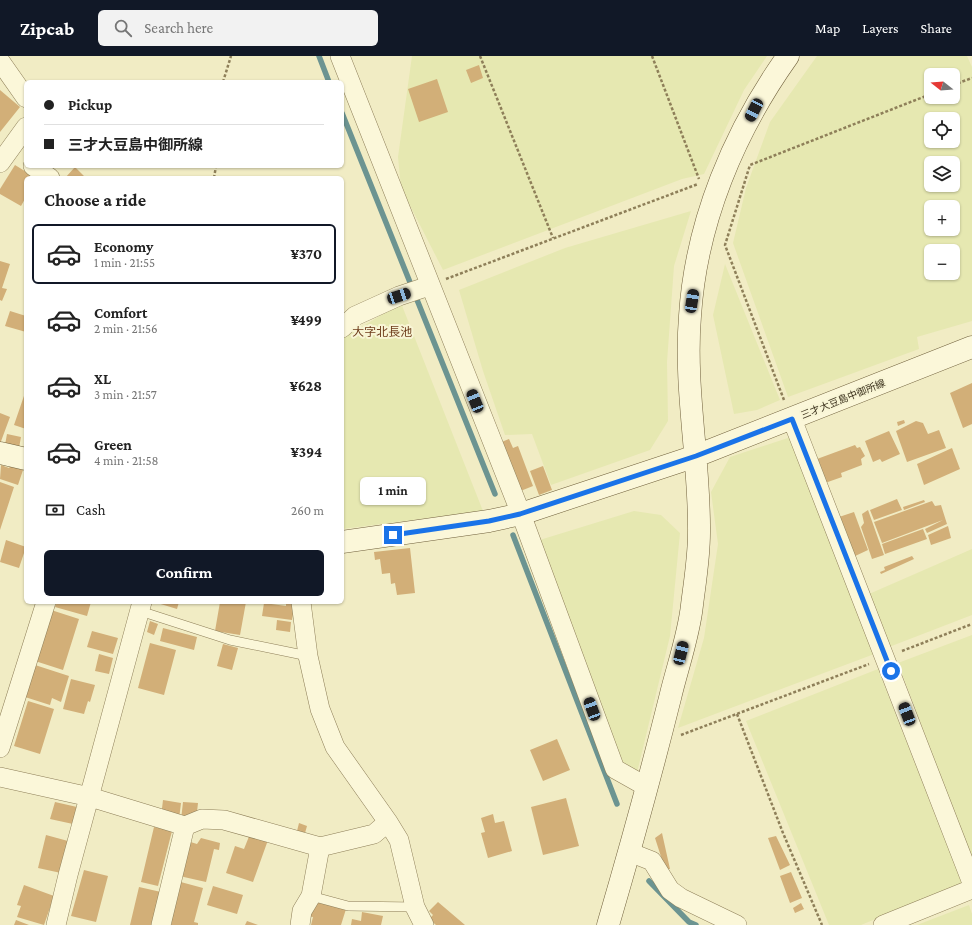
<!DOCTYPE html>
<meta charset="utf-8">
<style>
:root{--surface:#fff;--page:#f2f2f2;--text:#222;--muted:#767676;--line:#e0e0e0;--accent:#111827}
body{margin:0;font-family:"Crimson Pro","Noto Sans JP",serif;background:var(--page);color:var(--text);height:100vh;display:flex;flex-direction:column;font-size:15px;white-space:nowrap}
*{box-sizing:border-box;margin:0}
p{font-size:13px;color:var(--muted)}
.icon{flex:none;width:22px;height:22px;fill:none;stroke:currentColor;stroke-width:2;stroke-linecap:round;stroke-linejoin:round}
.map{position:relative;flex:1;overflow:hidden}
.sheet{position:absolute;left:24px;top:120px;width:320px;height:428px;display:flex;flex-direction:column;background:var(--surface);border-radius:6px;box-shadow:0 1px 3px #0004}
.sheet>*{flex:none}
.top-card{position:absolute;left:24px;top:24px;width:320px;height:88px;border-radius:6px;box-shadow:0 1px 3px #0004;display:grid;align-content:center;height:88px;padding:0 20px;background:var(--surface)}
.needle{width:26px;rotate:287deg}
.tools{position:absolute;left:924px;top:12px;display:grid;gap:8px}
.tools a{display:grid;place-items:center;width:36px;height:36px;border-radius:6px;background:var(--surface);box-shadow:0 1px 3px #0004;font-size:20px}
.end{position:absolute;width:18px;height:18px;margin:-9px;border:5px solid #1a73e8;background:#fff;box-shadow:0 0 0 2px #fff}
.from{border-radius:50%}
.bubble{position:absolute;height:28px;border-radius:6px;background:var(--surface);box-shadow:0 1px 3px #0004;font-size:13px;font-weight:700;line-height:28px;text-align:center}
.car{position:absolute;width:12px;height:24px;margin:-12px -6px;border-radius:5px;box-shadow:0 0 3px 1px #0007;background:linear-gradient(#222 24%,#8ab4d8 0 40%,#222 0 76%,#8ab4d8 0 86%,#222 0)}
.top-card b{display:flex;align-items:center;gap:14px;height:38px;font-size:15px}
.top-card b+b{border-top:1px solid var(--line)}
.top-card i{width:10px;height:10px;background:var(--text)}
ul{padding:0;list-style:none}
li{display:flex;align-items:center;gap:12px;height:60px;margin:0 8px 6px;padding:0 12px;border:2px solid transparent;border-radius:6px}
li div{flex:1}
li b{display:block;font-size:15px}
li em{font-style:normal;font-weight:700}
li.selected{border-color:var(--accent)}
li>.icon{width:36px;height:36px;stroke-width:1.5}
h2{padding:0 20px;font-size:18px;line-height:48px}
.pay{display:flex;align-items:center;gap:10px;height:44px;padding:0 20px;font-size:15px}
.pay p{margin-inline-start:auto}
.cta{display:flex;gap:8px;margin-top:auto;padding:8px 20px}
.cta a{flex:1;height:46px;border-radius:6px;background:var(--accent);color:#fff;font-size:16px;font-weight:700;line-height:46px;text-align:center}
header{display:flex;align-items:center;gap:24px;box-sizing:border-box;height:56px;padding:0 20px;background:var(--accent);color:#fff}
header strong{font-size:19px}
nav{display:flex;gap:22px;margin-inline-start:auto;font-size:14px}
.search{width:280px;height:36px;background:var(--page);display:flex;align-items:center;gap:10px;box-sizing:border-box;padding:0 14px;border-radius:6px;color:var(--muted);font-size:15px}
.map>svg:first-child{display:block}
.farmland{fill:#e6e8b1;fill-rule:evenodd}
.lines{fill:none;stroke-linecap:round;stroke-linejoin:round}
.stream{stroke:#6c9491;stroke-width:5.5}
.building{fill:#d2af78}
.lane-casing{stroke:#8e7f59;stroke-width:10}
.street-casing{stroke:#8e7f59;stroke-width:20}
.secondary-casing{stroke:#70603c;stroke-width:23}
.path{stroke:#8e7f59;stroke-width:2.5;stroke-dasharray:3 2;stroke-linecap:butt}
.lane{stroke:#fbf7d9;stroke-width:9}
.street{stroke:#fbf7d9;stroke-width:19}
.secondary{stroke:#fbf7d9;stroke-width:22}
.route{stroke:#1a73e8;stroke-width:5}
.labels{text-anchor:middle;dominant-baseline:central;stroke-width:4;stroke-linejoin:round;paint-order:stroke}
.street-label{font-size:10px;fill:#3d331e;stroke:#f8f5d5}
.quarter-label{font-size:12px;fill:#6d3b1a;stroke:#f8f5d5}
</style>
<header>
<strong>Zipcab</strong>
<div class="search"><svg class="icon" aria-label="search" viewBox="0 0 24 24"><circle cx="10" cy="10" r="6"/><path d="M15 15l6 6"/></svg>Search here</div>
<nav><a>Map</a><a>Layers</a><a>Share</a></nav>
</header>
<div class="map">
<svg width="972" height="869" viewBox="0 0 972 869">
<rect width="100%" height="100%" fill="#f1ecc4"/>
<path class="farmland" d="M412 0H767L744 34 704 118 682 123 443 214 401 132 398 101Z
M817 0H967L972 11V265L917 281 919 293 788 341 733 187 746 132 770 66ZM931 19H953V41H931ZM931 63H953V85H931ZM931 107H953V129H931ZM931 151H953V173H931ZM931 195H953V217H931Z
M691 155 674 210 667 306 668 365 650 394 551 429 532 378 505 379 483 315 459 234 565 192Z
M725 208 780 344 757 354 734 358 713 259Z
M401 247 483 455 342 473V283Z
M791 381 877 597 678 672 704 582 718 488 711 436 730 401Z
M634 455 661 459 680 477 670 580 635 725 615 713 530 487Z
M972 493V559L889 591 869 538Z
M972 579V804L898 607Z
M878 613 962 827 861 869H829L746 665Z
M969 849 972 858V869H917Z"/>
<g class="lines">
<path class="stream" d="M319 0 329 26
M342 57 495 438
M513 479 617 748
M649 825 689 866 696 869"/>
</g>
<path class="building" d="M479 9 483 22 471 27 466 14Z
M437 23 448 56 419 66 408 33Z
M0 34 20 51 0 76Z
M15 109 36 122H26V141L21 150 0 138V133Z
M75 111 85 121 84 122H65Z
M0 205 10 208 2 232 7 233 2 245 0 244Z
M10 255 26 260V276L5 270Z
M972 327V368L963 372 950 337Z
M26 334V373L14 369Z
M0 357 10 361 0 388Z
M904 364 905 367 898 370 897 366Z
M916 365 923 367 928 378 939 374 946 392 907 406 896 375Z
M889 375 900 398 882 406 880 403 873 406 865 385Z
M7 378 21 381 19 392 5 389Z
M509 383 513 392 518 390 533 430 518 436 499 387Z
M855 389 857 392 860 391 865 400 861 403 862 409 841 417 842 421 825 427 817 403Z
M952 392 960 413 924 429 917 408Z
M1 409 9 412 10 410 23 414 18 429 0 423Z
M543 410 552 434 539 439 530 415Z
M0 426 14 431 0 474Z
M897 443 902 454 874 464 870 454Z
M924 444 925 446 904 454 903 451Z
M932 445 935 450 941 449 947 468 927 477 925 473 943 464 882 487 874 466Z
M868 454 884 499 872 503 861 471 864 467 862 458Z
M854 456 868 494 853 501 839 461Z
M948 470 951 482 931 489 928 479Z
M923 473 927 483 885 498 882 488Z
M6 484 26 491 19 512 0 506Z
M410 492 415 537 397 539 395 527 391 528 390 517 382 518 380 503 375 504 374 496Z
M912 500 914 503 881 518 880 516 885 514 884 511Z
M57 546H91L87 560 55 551Z
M154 546H179L177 553Z
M220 546H246L240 579 215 575Z
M286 546H295L292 564 262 560 264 547 286 550Z
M48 553 79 563 63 614 32 604Z
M277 564 291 566 290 576 276 574Z
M150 565 158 568 154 579 147 576Z
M163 572 197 581 194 594 160 585Z
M92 575 118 582 113 598 87 591Z
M150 587 176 594 164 639 138 632Z
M223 588 238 592 232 614 217 610Z
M99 598 113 602 109 618 95 615Z
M35 609 69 620 61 646 52 642 50 649 25 641Z
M71 623 95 629 90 646 88 645 84 658 63 653Z
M28 645 54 653 40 698 14 690Z
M557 683 570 714 543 725 530 694Z
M566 742 579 790 543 799 531 751Z
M163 744 181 747 179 763 161 761Z
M55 746 77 751 73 768 50 763Z
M183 746 198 747 196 765 181 764Z
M493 758 495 767 504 765 512 795 488 802 481 777 485 776 481 762Z
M299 767 307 770 305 777 297 775Z
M154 771 172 775 158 830 141 826Z
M662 777 670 813H665L655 782Z
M250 778 268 784 253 826 226 817 235 790 244 793Z
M46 779 68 785 61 817 38 812Z
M776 780 790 809 780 814 768 782Z
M201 782 220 787 219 794 214 793 206 826 175 819 184 784 197 788Z
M84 814 108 820 96 866 71 860Z
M791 816 802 842 790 847 780 820Z
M177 825 203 832 194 866 198 867V869H171L172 866 167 865Z
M24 829 54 840 44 869 17 861 21 850 17 849Z
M213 830 243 839 237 858 207 849Z
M139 831 161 836 157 869H130Z
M312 843 346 853 341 869H311L313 861 307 860Z
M438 846 465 869H436L429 863 433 859 429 855Z
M801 847 804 853 795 857 793 852Z
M362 856 383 860 381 869H351L352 863 361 865Z
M16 864 29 869H14Z
M247 865 258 869H245Z"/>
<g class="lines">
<defs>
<path id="lane" d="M140 555 230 584 308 600
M311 840 348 850 415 851"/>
<path id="street" d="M340 0 521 458 615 713 647 731
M0 5 26 42
M0 107 26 71
M33 110 50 122
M342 272 355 260 399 240 429 230
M792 363 972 827
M301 546 308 600 320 653 335 691 388 766 399 784 415 851 424 869
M0 692 46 546
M0 721 90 741 185 770 202 763 224 764 320 791
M629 796 652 805 670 834 681 842 737 869
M56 869 68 819 142 546
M161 869 185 770
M300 869 302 855 311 840 320 791 374 778 388 766
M883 869 972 833"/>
<path id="secondary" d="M0 397 26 403
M342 486 489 465 521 458 696 400 972 291
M608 869C630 794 651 718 670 642 677 612 689 579 692 549 695 525 699 501 699 477 700 405 684 332 690 260 696 166 734 76 788 0"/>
</defs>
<use href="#lane" class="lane-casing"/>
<use href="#street" class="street-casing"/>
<use href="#secondary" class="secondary-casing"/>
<path class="path" d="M480 0 553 182
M652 0 699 123
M223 26 231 0
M953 29 972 22
M214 122 216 110
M446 223 698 128
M784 344 725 189 750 109 931 38
M902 595 972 568
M737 658 783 777 822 869
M681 679 869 608"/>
<use href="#lane" class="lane"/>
<use href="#street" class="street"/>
<use href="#secondary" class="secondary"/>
</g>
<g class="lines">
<path class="route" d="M393 479 489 465 520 458 696 400 792 363 891 615"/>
</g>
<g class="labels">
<g class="street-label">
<text transform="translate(843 343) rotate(-22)">三才大豆島中御所線</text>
</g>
<g class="quarter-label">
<text x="382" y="276">大字北長池</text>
</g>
</g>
</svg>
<div class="tools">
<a><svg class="needle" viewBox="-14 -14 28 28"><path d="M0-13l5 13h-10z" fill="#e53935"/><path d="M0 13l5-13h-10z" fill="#767676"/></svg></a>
<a><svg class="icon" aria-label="locate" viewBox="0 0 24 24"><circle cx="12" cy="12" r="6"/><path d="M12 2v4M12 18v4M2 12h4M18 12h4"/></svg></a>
<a><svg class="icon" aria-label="layers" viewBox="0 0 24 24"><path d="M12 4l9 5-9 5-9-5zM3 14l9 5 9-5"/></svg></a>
<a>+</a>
<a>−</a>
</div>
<i class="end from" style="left:891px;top:615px"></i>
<i class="end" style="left:393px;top:479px"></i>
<div class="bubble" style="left:360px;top:421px;width:66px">1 min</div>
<i class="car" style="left:754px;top:54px;rotate:207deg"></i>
<i class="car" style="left:399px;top:240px;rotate:72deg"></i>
<i class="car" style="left:692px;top:245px;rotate:9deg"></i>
<i class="car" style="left:475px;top:345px;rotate:338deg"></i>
<i class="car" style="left:681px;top:597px;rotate:14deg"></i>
<i class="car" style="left:592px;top:653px;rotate:340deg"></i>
<i class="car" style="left:907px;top:658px;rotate:339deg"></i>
<div class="top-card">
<b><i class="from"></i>Pickup</b>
<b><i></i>三才大豆島中御所線</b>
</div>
<section class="sheet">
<h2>Choose a ride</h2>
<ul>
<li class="selected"><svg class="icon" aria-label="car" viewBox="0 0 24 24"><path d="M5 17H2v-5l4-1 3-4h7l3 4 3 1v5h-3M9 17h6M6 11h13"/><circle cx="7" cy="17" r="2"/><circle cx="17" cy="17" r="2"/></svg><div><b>Economy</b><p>1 min · 21:55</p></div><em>¥370</em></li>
<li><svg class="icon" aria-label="car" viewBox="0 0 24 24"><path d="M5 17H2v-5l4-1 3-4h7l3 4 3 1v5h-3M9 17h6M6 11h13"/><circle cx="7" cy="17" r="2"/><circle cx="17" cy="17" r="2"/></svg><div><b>Comfort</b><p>2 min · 21:56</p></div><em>¥499</em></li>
<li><svg class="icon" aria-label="car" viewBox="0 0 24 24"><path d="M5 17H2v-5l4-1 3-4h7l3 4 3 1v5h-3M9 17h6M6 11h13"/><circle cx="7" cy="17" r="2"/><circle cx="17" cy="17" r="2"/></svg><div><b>XL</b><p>3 min · 21:57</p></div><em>¥628</em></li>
<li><svg class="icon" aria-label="car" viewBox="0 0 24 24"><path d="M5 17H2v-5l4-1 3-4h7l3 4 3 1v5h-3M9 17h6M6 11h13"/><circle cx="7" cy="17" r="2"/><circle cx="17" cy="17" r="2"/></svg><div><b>Green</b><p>4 min · 21:58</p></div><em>¥394</em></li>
</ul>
<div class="pay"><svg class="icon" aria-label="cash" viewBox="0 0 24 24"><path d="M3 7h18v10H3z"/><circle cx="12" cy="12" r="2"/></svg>Cash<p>260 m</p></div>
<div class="cta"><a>Confirm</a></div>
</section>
</div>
